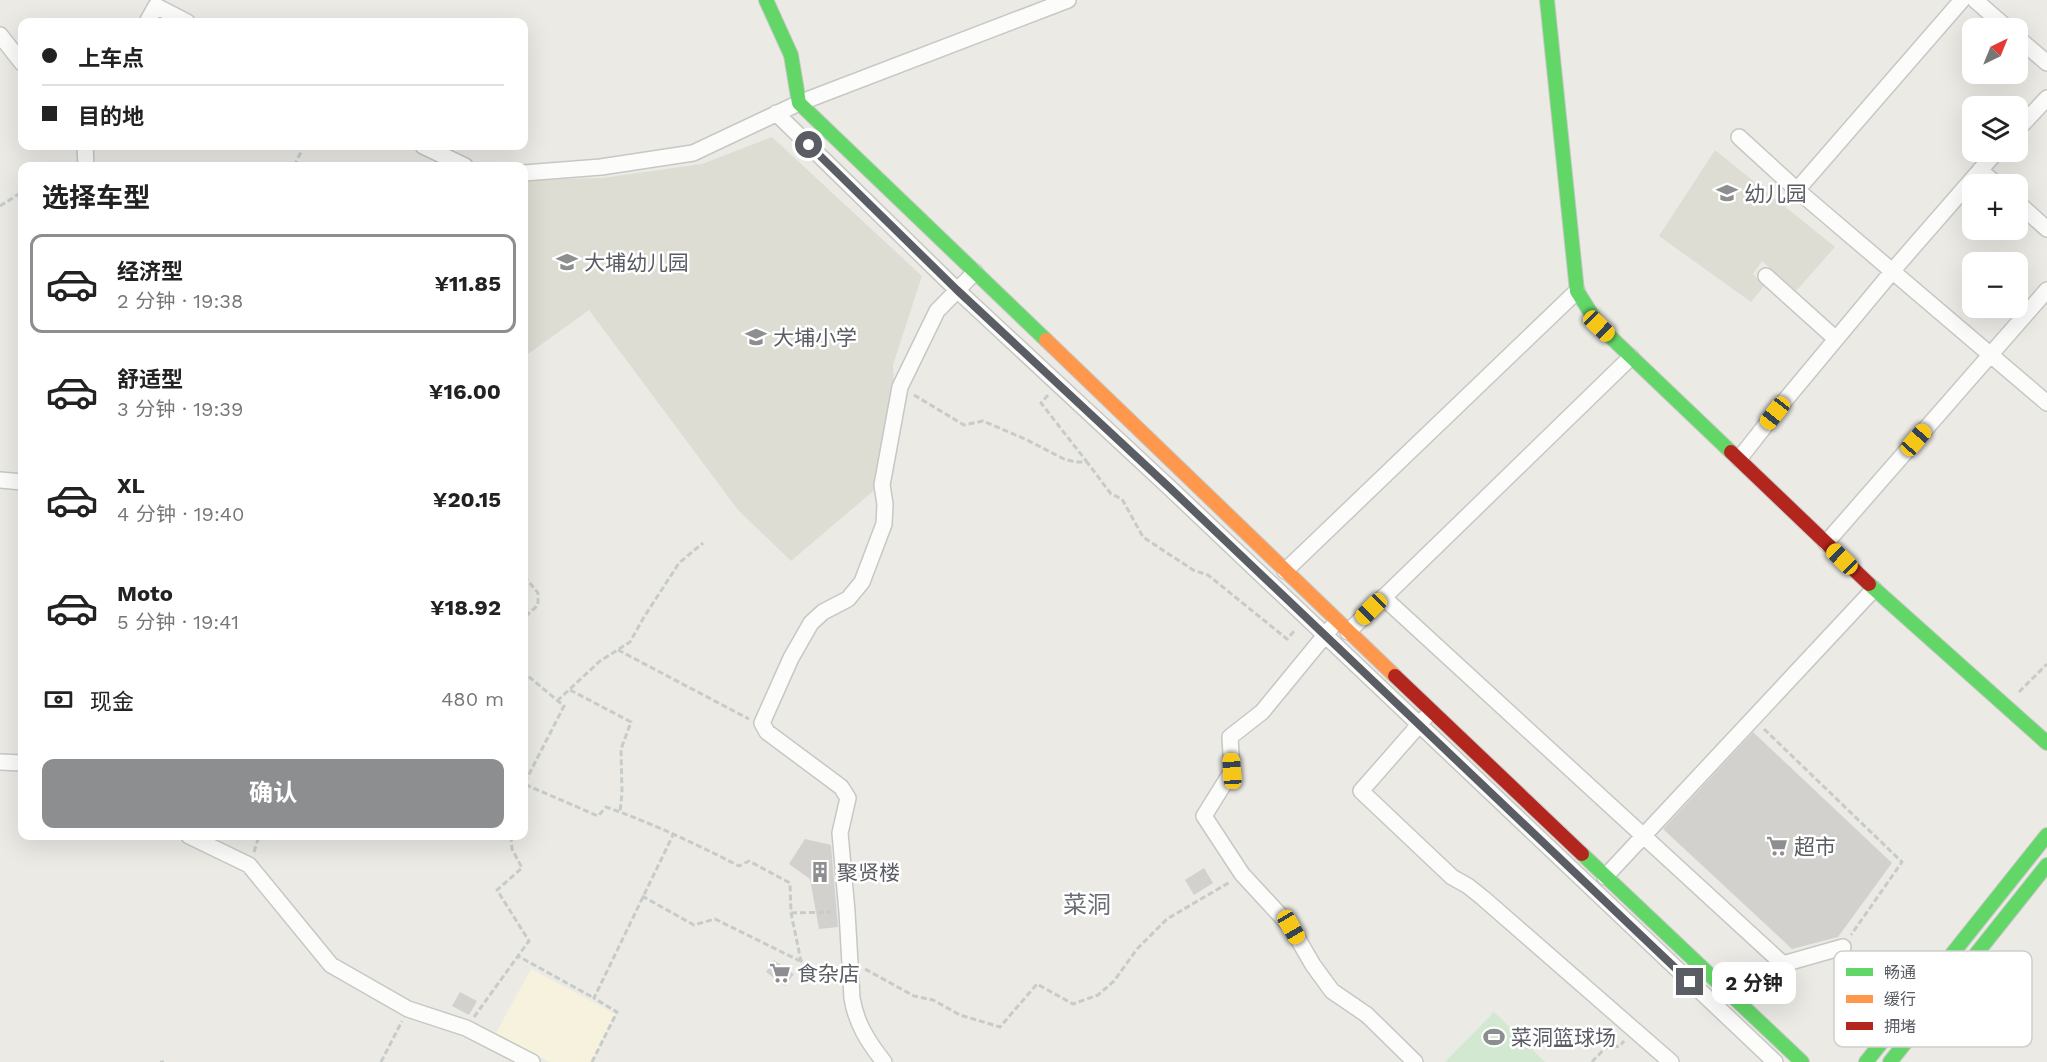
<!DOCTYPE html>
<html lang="zh">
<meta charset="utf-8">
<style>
:root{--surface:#fff;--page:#f2f2f2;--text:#222;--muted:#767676;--line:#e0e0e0;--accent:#8d8e90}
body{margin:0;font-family:"Work Sans","Noto Sans SC",sans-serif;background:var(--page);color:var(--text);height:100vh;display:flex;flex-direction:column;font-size:22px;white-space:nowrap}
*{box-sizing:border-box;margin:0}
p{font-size:20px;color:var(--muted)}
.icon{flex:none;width:33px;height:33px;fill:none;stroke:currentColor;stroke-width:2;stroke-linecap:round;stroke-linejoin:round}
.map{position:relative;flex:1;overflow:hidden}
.drawer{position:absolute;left:18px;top:162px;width:510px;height:678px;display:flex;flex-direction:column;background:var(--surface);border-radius:12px;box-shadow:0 6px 24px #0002}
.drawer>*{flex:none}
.guide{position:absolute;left:18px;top:18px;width:510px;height:132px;border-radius:12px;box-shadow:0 6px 24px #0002;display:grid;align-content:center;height:132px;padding:0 24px;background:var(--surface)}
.needle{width:39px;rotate:43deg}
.controls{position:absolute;left:1962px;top:18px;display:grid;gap:12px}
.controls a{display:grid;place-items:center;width:66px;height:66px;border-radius:12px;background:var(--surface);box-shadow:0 6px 24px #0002;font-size:30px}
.end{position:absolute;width:27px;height:27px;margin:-14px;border:8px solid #5a5d63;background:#fff;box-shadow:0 0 0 3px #fff}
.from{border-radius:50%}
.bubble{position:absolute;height:42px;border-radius:12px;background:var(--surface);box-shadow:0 6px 24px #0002;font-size:20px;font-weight:700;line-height:42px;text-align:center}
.car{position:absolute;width:18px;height:36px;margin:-18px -9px;border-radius:8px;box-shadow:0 0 4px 2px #0007;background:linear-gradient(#f5c518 24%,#345 0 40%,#f5c518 0 76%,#345 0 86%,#f5c518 0)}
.guide b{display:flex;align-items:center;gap:21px;height:57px;font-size:22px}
.guide b+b{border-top:2px solid var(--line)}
.guide i{width:15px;height:15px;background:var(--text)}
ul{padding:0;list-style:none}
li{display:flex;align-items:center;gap:18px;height:99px;margin:0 12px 9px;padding:0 12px;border:3px solid transparent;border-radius:12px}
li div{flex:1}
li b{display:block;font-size:22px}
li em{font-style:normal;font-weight:700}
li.active{border-color:var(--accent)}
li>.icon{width:54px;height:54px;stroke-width:1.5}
h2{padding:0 24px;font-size:27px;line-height:72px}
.pay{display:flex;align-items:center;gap:15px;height:66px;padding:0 24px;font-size:22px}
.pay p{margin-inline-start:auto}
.button{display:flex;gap:12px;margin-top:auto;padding:12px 24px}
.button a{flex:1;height:69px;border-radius:12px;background:var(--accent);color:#fff;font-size:24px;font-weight:700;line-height:69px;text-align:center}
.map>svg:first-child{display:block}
.commercial{fill:#f6f2dd}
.education{fill:#deddd4}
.green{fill:#d2e8d1}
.building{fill:#d2d1ce}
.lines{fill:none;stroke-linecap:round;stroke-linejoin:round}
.street-casing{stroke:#c7c7c5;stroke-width:18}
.fast-casing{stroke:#c7c7c7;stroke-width:16}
.slow-casing{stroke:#c7c7c7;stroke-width:16}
.jam-casing{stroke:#c7c7c7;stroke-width:16}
.path{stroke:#c7ccca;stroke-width:3;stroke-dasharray:6 3;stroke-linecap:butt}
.street{stroke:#fcfcfb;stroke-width:15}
.fast{stroke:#63d668;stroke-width:14}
.slow{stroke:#ff974d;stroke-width:14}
.jam{stroke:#b3261e;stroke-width:14}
.route{stroke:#5a5d63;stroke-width:8}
.labels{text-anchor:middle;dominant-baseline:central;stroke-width:5;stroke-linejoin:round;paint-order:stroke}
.poi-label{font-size:21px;fill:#5a5d63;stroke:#fff;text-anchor:start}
.quarter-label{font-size:24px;fill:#6b6f75;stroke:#fff}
.key{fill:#fff;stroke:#ceced0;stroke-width:1.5}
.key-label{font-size:16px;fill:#5a5d63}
</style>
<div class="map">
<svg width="2047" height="1062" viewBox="0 0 2047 1062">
<rect width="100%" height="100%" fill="#ebeae5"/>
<path class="commercial" d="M531 969 615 1014 592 1062H550L496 1033Z"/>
<path class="education" d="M772 137 922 276 893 365 896 423 878 487 791 561 738 510 589 310 524 357V180L602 178 702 164Z
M1715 150 1835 247 1796 291 1762 261 1753 274 1765 285 1751 302 1659 236Z"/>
<path class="green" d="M1494 1012 1545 1062H1445Z"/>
<path class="building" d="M1753 732 1892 863 1838 937 1792 949 1663 829Z
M805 839 831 845 838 927 819 929 810 879 789 864Z
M1204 868 1213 883 1194 895 1185 880Z
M774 960 794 974 785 986 766 972Z
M460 992 477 1001 469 1015 452 1006Z"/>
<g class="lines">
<defs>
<path id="street" d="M1962 0 1797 190 2047 403
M1975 0 2007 28
M147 22 156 6 187 22
M0 35 22 63
M2018 38 2047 63
M776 113 957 290 1171 489 1775 1062
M2018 129 2047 98
M1739 137 1797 190
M85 146 86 166
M423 146 465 166
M1980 170 1996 184
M524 173 601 167 693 153 799 103 1068 0
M2018 203 2047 229
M1766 276 1836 339
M1739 459 1787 398 1901 261 1996 152
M0 480 22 482
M1826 543 2047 290
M1285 571 1577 291
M1383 597 1783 964 1843 947
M1331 628 1262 712 1230 737 1232 771 1204 816 1242 874 1291 927 1313 965 1332 991 1367 1015 1415 1062
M1348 632 1631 357
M1425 718 1361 791 1452 877 1468 886 1483 898 1671 1062
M0 762 22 763
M189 836 249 865 331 965 408 1009 466 1028 532 1062
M1605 877 1874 589
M884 1062C868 1042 856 1023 852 998L847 912 840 833 848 798 841 787 767 732 762 723 791 658 811 623 823 612 848 599 862 582 884 524 885 504 882 485 900 387 937 311 975 272"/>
<path id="fast" d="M766 0 791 55 799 103 1046 340
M1547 0 1577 291 1599 326 1731 452
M1869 584 2047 743
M1582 854 1802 1062
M1866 1062 2047 835
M1890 1062 2047 865"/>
<path id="slow" d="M1046 340 1395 676"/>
<path id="jam" d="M1731 452 1869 584
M1395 676 1582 854"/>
</defs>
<use href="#street" class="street-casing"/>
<use href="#fast" class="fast-casing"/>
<use href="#slow" class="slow-casing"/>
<use href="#jam" class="jam-casing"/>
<path class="path" d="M294 166 304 146
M0 206 22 192
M914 395 964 425 983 421 1025 439 1064 459 1075 462H1087L1111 494 1122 499 1143 537 1193 570 1208 575 1287 639 1296 629
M1048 395 1041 403 1087 462
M524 576 538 593V605L524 618
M618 650 749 719
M524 669 528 676 564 706 524 784 598 816 606 807C654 824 694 843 739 866L749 861 790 883 791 913 801 961 835 979
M570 690 631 722 621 749 622 793 620 812
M2019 692 2047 664
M557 701 600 661 630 642 644 617 679 563 703 543
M1764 729 1902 862 1851 935
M511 836 512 849 522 868 497 890 529 941 518 956
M254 852 259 836
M642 896 694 925 715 919 800 961
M791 913 831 912
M865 969 914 996 933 1000 960 1015 1000 1027 1037 984 1073 1004 1098 995 1114 981 1137 949 1167 919 1230 882
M474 1017 518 956 594 998
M160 1062H164
M381 1062 402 1021
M592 1062 617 1012 594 998 674 833
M1592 1062 1605 1048 1620 1046 1624 1041"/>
<use href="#street" class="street"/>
<use href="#fast" class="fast"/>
<use href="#slow" class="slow"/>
<use href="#jam" class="jam"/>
</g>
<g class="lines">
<path class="route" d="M809 145 957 290 1171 489 1690 982"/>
</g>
<defs>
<symbol id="school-bare" viewBox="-9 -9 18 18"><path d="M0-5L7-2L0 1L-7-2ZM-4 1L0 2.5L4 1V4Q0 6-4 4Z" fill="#8d8e90" stroke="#fff" stroke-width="2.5" paint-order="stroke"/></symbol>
<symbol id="supermarket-bare" viewBox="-9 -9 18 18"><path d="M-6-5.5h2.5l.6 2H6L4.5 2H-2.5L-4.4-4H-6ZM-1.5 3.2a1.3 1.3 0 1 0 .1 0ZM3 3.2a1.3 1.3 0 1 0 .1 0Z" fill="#8d8e90" stroke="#fff" stroke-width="2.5" paint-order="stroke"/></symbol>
<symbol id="building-bare" viewBox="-9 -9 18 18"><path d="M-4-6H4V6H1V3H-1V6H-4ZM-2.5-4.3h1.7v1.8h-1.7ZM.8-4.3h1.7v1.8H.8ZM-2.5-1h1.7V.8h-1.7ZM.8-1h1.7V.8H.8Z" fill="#8d8e90" stroke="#fff" stroke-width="2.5" paint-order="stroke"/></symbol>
<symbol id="stadium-bare" viewBox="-9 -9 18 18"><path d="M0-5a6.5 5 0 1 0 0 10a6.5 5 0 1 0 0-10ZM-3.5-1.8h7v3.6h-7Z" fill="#8d8e90" stroke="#fff" stroke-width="2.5" paint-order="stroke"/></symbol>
</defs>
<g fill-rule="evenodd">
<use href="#school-bare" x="1712" y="178" width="30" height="30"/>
<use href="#school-bare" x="552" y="247" width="30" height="30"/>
<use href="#school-bare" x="741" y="322" width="30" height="30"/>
<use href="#supermarket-bare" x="1762" y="831" width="30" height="30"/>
<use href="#building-bare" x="805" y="857" width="30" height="30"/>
<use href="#supermarket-bare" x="765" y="958" width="30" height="30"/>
<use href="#stadium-bare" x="1479" y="1022" width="30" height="30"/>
</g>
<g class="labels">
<g class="poi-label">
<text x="1744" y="193">幼儿园</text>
<text x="584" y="262">大埔幼儿园</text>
<text x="773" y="337">大埔小学</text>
<text x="1794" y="846">超市</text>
<text x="837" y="872">聚贤楼</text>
<text x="797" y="973">食杂店</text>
<text x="1511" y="1037">菜洞篮球场</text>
</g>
<g class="quarter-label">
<text x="1087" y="905">菜洞</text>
</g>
</g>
<rect x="1834" y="951" width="198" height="96" rx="9" class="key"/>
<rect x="1846" y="968" width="27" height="8" fill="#63d668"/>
<rect x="1846" y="995" width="27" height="8" fill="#ff974d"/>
<rect x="1846" y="1022" width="27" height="8" fill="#b3261e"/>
<g class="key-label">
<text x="1884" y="978">畅通</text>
<text x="1884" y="1005">缓行</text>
<text x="1884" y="1032">拥堵</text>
</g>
</svg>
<div class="controls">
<a><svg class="needle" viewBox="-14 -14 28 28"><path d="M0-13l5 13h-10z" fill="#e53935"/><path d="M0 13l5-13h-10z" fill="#767676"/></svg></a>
<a><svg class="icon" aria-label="layers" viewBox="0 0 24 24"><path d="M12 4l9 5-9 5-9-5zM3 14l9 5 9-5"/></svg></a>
<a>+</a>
<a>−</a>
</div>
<i class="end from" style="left:809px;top:145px"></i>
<i class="end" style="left:1690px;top:982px"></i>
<div class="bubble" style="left:1712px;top:962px;width:84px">2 分钟</div>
<i class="car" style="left:1599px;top:326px;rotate:134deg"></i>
<i class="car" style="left:1775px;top:413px;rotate:218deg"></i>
<i class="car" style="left:1916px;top:440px;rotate:41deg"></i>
<i class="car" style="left:1842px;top:559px;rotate:314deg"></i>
<i class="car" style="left:1371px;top:609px;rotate:225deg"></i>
<i class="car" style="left:1232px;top:771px;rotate:356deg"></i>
<i class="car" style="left:1291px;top:927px;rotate:150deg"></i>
<div class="guide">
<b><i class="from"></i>上车点</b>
<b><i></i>目的地</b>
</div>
<section class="drawer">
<h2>选择车型</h2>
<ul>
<li class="active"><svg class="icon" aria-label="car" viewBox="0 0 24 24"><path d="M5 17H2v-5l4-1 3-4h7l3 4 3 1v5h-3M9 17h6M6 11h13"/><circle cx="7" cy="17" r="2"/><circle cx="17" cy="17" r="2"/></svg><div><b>经济型</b><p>2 分钟 · 19:38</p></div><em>¥11.85</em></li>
<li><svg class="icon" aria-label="car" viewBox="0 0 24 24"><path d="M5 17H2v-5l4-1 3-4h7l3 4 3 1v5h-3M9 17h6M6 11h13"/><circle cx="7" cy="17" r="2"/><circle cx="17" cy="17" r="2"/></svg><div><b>舒适型</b><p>3 分钟 · 19:39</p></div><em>¥16.00</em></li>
<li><svg class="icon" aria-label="car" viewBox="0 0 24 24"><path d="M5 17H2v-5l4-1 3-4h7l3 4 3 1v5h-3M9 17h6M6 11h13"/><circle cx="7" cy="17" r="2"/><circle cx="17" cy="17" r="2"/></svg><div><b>XL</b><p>4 分钟 · 19:40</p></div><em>¥20.15</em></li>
<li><svg class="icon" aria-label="car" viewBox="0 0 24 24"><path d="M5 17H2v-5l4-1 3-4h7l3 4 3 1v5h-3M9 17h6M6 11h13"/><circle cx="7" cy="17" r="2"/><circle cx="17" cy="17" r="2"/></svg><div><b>Moto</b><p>5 分钟 · 19:41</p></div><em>¥18.92</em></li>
</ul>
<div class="pay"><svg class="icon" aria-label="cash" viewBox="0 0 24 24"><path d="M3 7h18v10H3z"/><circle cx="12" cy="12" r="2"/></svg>现金<p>480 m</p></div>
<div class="button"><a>确认</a></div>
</section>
</div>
